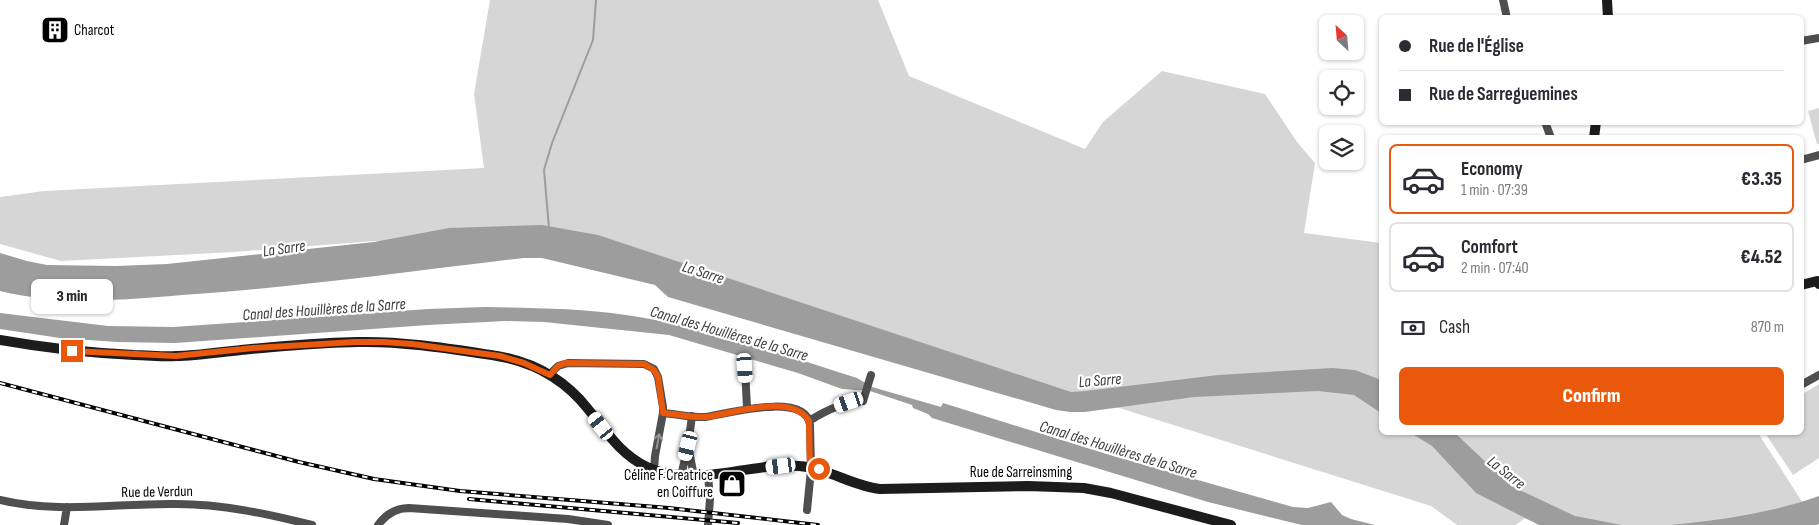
<!DOCTYPE html>
<meta charset="utf-8">
<style>
:root{--surface:#fff;--page:#f7f7f7;--text:#2b2b33;--muted:#7c7c81;--line:#e1e1e2;--accent:#ea580c}
body{margin:0;font-family:"Sofia Sans Condensed",sans-serif;background:var(--page);color:var(--text);height:100vh;display:flex;flex-direction:column;font-size:19px;white-space:nowrap}
*{box-sizing:border-box;margin:0}
p{font-size:16px;color:var(--muted)}
.icon{flex:none;width:28px;height:28px;fill:none;stroke:currentColor;stroke-width:2;stroke-linecap:round;stroke-linejoin:round}
.map{position:relative;flex:1;overflow:hidden}
.side{position:absolute;left:1379px;top:135px;width:425px;height:300px;display:flex;flex-direction:column;background:var(--surface);border-radius:8px;box-shadow:0 1px 4px #0004}
.side>*{flex:none}
.guide{position:absolute;left:1379px;top:15px;width:425px;height:110px;border-radius:8px;box-shadow:0 1px 4px #0004;display:grid;align-content:center;height:110px;padding:0 20px;background:var(--surface)}
.needle{width:32px;rotate:334deg}
.controls{position:absolute;left:1319px;top:15px;display:grid;gap:10px}
.controls a{display:grid;place-items:center;width:45px;height:45px;border-radius:8px;background:var(--surface);box-shadow:0 1px 4px #0004;font-size:25px}
.end{position:absolute;width:22px;height:22px;margin:-11px;border:6px solid #ea580c;background:#fff;box-shadow:0 0 0 2px #fff}
.from{border-radius:50%}
.bubble{position:absolute;height:35px;border-radius:8px;background:var(--surface);box-shadow:0 1px 4px #0004;font-size:16px;font-weight:800;line-height:35px;text-align:center}
.car{position:absolute;width:15px;height:30px;margin:-15px -8px;border-radius:6px;box-shadow:0 0 4px 1px #0007;background:linear-gradient(#fff 24%,#345 0 40%,#fff 0 76%,#345 0 86%,#fff 0)}
.guide b{display:flex;align-items:center;gap:18px;height:48px;font-size:19px}
.guide b+b{border-top:1px solid var(--line)}
.guide i{width:12px;height:12px;background:var(--text)}
ul{padding:9px 0 0;list-style:none}
li{display:flex;align-items:center;gap:15px;height:70px;margin:0 10px 8px;padding:0 10px;border:2px solid var(--line);border-radius:8px}
li div{flex:1}
li b{display:block;font-size:19px}
li em{font-style:normal;font-weight:800}
li.selected{border-color:var(--accent)}
li>.icon{width:45px;height:45px;stroke-width:1.5}
.pay{display:flex;align-items:center;gap:12px;height:55px;padding:0 20px;font-size:19px}
.pay p{margin-inline-start:auto}
.cta{display:flex;gap:10px;margin-top:auto;padding:10px 20px}
.cta a{flex:1;height:58px;border-radius:8px;background:var(--accent);color:#fff;font-size:20px;font-weight:800;line-height:58px;text-align:center}
.map>svg:first-child{display:block}
.green{fill:#d6d6d6}
.water{fill:#9d9d9d}
.lines{fill:none;stroke-linecap:round;stroke-linejoin:round}
.stream{stroke:#9d9d9d;stroke-width:2}
.street{stroke:#4f4f4f;stroke-width:8}
.secondary{stroke:#1c1c1c;stroke-width:10}
.rail-casing{stroke:#000;stroke-width:4}
.rail{stroke:#fff;stroke-width:2;stroke-dasharray:5.5;stroke-linecap:butt}
.oneway{stroke:#959595}
.route{stroke:#ea580c;stroke-width:6}
.labels{text-anchor:middle;dominant-baseline:central;stroke-width:4.5;stroke-linejoin:round;paint-order:stroke}
.poi-label{font-size:15px;fill:#000;stroke:#fff;text-anchor:start}
.street-label{font-size:15px;fill:#000;stroke:#fff}
.water-label{font-size:16px;font-style:italic;fill:#3e3e3e;stroke:#fff}
</style>
<div class="map">
<svg width="1819" height="525" viewBox="0 0 1819 525">
<rect width="100%" height="100%" fill="#fff"/>
<path class="green" d="M490 0H878L909 76 1085 149 1103 122 1162 71 1265 94 1297 142 1315 163 1304 233 1381 243V432L1758 433 1817 525H1552L1536 509 1516 525H1457L1431 506 995 369 592 237 375 241 234 252 61 261 0 244V197L44 191 484 168 474 94Z
M1819 108V144H1817L1808 111Z
M1819 384V458L1793 475 1765 433 1801 432V395Z"/>
<path class="water" d="M542 225 598 235 1071 392 1086 391 1218 375 1332 368 1355 370 1381 380V413L1354 395 1318 391 1194 397 1085 412H1070L1056 410 668 297 655 285 542 258H523C414 271 305 286 196 294 130 299 65 307 0 291V253L27 261 47 265 116 266 167 264 374 242 449 228Z
M485 307C532 308 579 308 626 315 705 326 781 354 857 378L872 387 941 407 943 403 1113 456 1293 507 1308 508 1331 502 1342 515 1351 519 1375 525H1302L1208 502 932 418 928 414 913 408 912 405 870 391 842 389 798 373 669 335 544 322 505 321 428 325 175 343 117 342 60 338 0 329V313L108 326 173 327 428 309Z
M1411 433H1455L1511 486 1575 516 1622 525H1539L1476 493 1432 446Z
M1819 496V524L1817 525H1671C1722 520 1771 513 1819 496Z"/>
<g class="lines">
<path class="stream" d="M549 228 544 170 552 143 593 40 596 0"/>
<path class="street" d="M1503 0 1507 18
M1801 41 1819 38
M1545 122 1551 138
M1801 160 1819 155
M745 368 747 408
M549 375 558 366 568 363 644 364 654 369 658 377 663 407V413L655 456 654 470
M1801 385 1819 375
M663 413C677 414 693 418 706 417 725 414 806 391 810 425L811 470 807 510
M809 421C825 411 844 401 863 401L871 375
M688 446 692 416
M681 476 688 446 694 476
M0 500C58 514 117 503 176 504 222 504 268 514 312 525
M64 525 67 507
M378 525C386 514 396 508 409 508L568 519 608 525
M708 525 710 499 708 475"/>
<path class="secondary" d="M1607 0 1608 18
M1594 138 1596 122
M1801 285 1817 281 1819 284
M0 340C45 348 89 353 134 355 148 355 163 357 176 356 198 356 220 352 241 350 280 346 319 343 358 342 404 341 451 349 497 356 533 362 565 380 588 409 606 431 620 454 647 467 697 489 748 462 799 466 828 468 852 486 880 489L1028 486 1084 488 1111 493 1231 525"/>
<defs>
<path id="rail" d="M0 383 299 462 374 479 460 491 669 508 818 525
M469 499 738 523"/>
</defs>
<use href="#rail" class="rail-casing"/>
<use href="#rail" class="rail"/>
</g>
<defs><path id="oneway-shaft" d="M-6 0H5M1.5-3L5.5 0L1.5 3" fill="none" stroke-width="1.6" stroke-linecap="round" stroke-linejoin="round" transform="scale(1.25)"/></defs>
<use class="oneway" href="#oneway-shaft" transform="translate(658 441) rotate(-79)"/>
<g class="lines">
<path class="route" d="M72 351 176 356 253 348 355 342H383L412 344 500 356 524 363 550 375 558 366 565 363 644 364 654 370 658 377 663 413C677 414 693 418 706 417 732 414 792 392 809 421L810 467 819 469"/>
</g>
<defs>
<symbol id="building-square" viewBox="-11 -11 22 22"><rect x="-9" y="-9" width="18" height="18" rx="4" fill="#000" stroke="#fff"/><path d="M-4-6H4V6H1V3H-1V6H-4ZM-2.5-4.3h1.7v1.8h-1.7ZM.8-4.3h1.7v1.8H.8ZM-2.5-1h1.7V.8h-1.7ZM.8-1h1.7V.8H.8Z" fill="#fff"/></symbol>
<symbol id="shop-square" viewBox="-11 -11 22 22"><rect x="-9" y="-9" width="18" height="18" rx="4" fill="#000" stroke="#fff"/><path d="M-5-2.5h2.3a2.7 3.5 0 0 1 5.4 0H5L5.5 6h-11ZM-1.5-2.5h3a1.5 2.3 0 0 0-3 0Z" fill="#fff"/></symbol>
</defs>
<g fill-rule="evenodd">
<use href="#building-square" x="39" y="14" width="32" height="32"/>
<use href="#shop-square" x="716" y="468" width="32" height="32"/>
</g>
<g class="labels">
<g class="poi-label">
<text x="74" y="30">Charcot</text>
<text x="713" y="475" text-anchor="end">Céline F Creatrice<tspan x="713" dy="17">en Coiffure</tspan></text>
</g>
<g class="street-label">
<text x="1021" y="472">Rue de Sarreinsming</text>
<text transform="translate(157 492) rotate(-1)">Rue de Verdun</text>
</g>
<g class="water-label">
<text transform="translate(284 249) rotate(-8)">La Sarre</text>
<text transform="translate(703 273) rotate(18)">La Sarre</text>
<text transform="translate(324 310) rotate(-4)">Canal des Houillères de la Sarre</text>
<text transform="translate(729 334) rotate(16)">Canal des Houillères de la Sarre</text>
<text transform="translate(1100 381) rotate(-5)">La Sarre</text>
<text transform="translate(1118 450) rotate(17)">Canal des Houillères de la Sarre</text>
<text transform="translate(1506 473) rotate(38)">La Sarre</text>
</g>
</g>
</svg>
<div class="controls">
<a><svg class="needle" viewBox="-14 -14 28 28"><path d="M0-13l5 13h-10z" fill="#e53935"/><path d="M0 13l5-13h-10z" fill="#7c7c81"/></svg></a>
<a><svg class="icon" aria-label="locate" viewBox="0 0 24 24"><circle cx="12" cy="12" r="6"/><path d="M12 2v4M12 18v4M2 12h4M18 12h4"/></svg></a>
<a><svg class="icon" aria-label="layers" viewBox="0 0 24 24"><path d="M12 4l9 5-9 5-9-5zM3 14l9 5 9-5"/></svg></a>
</div>
<i class="end from" style="left:819px;top:469px"></i>
<i class="end" style="left:72px;top:351px"></i>
<div class="bubble" style="left:31px;top:279px;width:82px">3 min</div>
<i class="car" style="left:745px;top:368px;rotate:176deg"></i>
<i class="car" style="left:849px;top:402px;rotate:251deg"></i>
<i class="car" style="left:601px;top:426px;rotate:322deg"></i>
<i class="car" style="left:688px;top:446px;rotate:194deg"></i>
<i class="car" style="left:781px;top:466px;rotate:263deg"></i>
<div class="guide">
<b><i class="from"></i>Rue de l'Église</b>
<b><i></i>Rue de Sarreguemines</b>
</div>
<section class="side">
<ul>
<li class="selected"><svg class="icon" aria-label="car" viewBox="0 0 24 24"><path d="M5 17H2v-5l4-1 3-4h7l3 4 3 1v5h-3M9 17h6M6 11h13"/><circle cx="7" cy="17" r="2"/><circle cx="17" cy="17" r="2"/></svg><div><b>Economy</b><p>1 min · 07:39</p></div><em>€3.35</em></li>
<li><svg class="icon" aria-label="car" viewBox="0 0 24 24"><path d="M5 17H2v-5l4-1 3-4h7l3 4 3 1v5h-3M9 17h6M6 11h13"/><circle cx="7" cy="17" r="2"/><circle cx="17" cy="17" r="2"/></svg><div><b>Comfort</b><p>2 min · 07:40</p></div><em>€4.52</em></li>
</ul>
<div class="pay"><svg class="icon" aria-label="cash" viewBox="0 0 24 24"><path d="M3 7h18v10H3z"/><circle cx="12" cy="12" r="2"/></svg>Cash<p>870 m</p></div>
<div class="cta"><a>Confirm</a></div>
</section>
</div>
